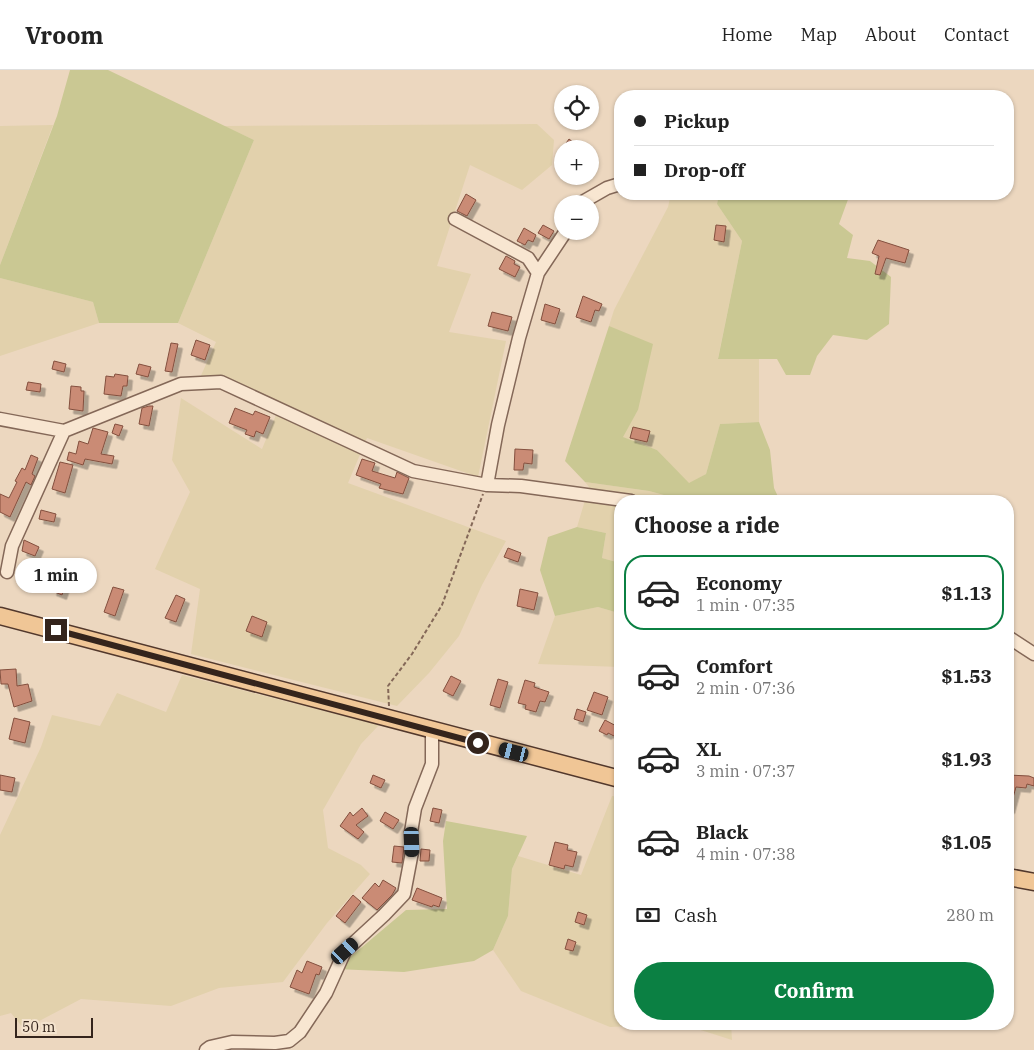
<!DOCTYPE html>
<meta charset="utf-8">
<style>
:root{--surface:#fff;--page:#f6f6f6;--text:#222;--muted:#767676;--line:#e0e0e0;--accent:#0b8043}
body{margin:0;font-family:"IBM Plex Serif",serif;background:var(--page);color:var(--text);height:100vh;display:flex;flex-direction:column;font-size:19px;white-space:nowrap}
*{box-sizing:border-box;margin:0}
p{font-size:16px;color:var(--muted)}
.icon{flex:none;width:28px;height:28px;fill:none;stroke:currentColor;stroke-width:2;stroke-linecap:round;stroke-linejoin:round}
.map{position:relative;flex:1;overflow:hidden}
.details{position:absolute;left:614px;top:425px;width:400px;height:535px;display:flex;flex-direction:column;background:var(--surface);border-radius:20px;box-shadow:0 1px 4px #0004}
.details>*{flex:none}
.banner{position:absolute;left:614px;top:20px;width:400px;height:110px;border-radius:20px;box-shadow:0 1px 4px #0004;display:grid;align-content:center;height:110px;padding:0 20px;background:var(--surface)}
.buttons{position:absolute;left:554px;top:15px;display:grid;gap:10px}
.buttons a{display:grid;place-items:center;width:45px;height:45px;border-radius:50%;background:var(--surface);box-shadow:0 1px 4px #0004;font-size:25px}
.scale{position:absolute;left:15px;bottom:12px;width:78px;box-sizing:border-box;padding-left:5px;border:2px solid #34241c;border-top:0;font-size:14px;line-height:18px;white-space:nowrap;color:#34241c;-webkit-text-stroke:4px #f4e3ce;paint-order:stroke}
.end{position:absolute;width:22px;height:22px;margin:-11px;border:6px solid #34241c;background:#fff;box-shadow:0 0 0 2px #fff}
.from{border-radius:50%}
.bubble{position:absolute;height:35px;border-radius:18px;background:var(--surface);box-shadow:0 1px 4px #0004;font-size:16px;font-weight:700;line-height:35px;text-align:center}
.car{position:absolute;width:15px;height:30px;margin:-15px -8px;border-radius:6px;box-shadow:0 0 4px 1px #0007;background:linear-gradient(#222 24%,#8ab4d8 0 40%,#222 0 76%,#8ab4d8 0 86%,#222 0)}
.banner b{display:flex;align-items:center;gap:18px;height:48px;font-size:19px}
.banner b+b{border-top:1px solid var(--line)}
.banner i{width:12px;height:12px;background:var(--text)}
ul{padding:0;list-style:none}
li{display:flex;align-items:center;gap:15px;height:75px;margin:0 10px 8px;padding:0 10px;border:2px solid transparent;border-radius:20px}
li div{flex:1}
li b{display:block;font-size:19px}
li em{font-style:normal;font-weight:700}
li.active{border-color:var(--accent)}
li>.icon{width:45px;height:45px;stroke-width:1.5}
h2{padding:0 20px;font-size:22px;line-height:60px}
.pay{display:flex;align-items:center;gap:12px;height:55px;padding:0 20px;font-size:19px}
.pay p{margin-inline-start:auto}
.primary-button{display:flex;gap:10px;margin-top:auto;padding:10px 20px}
.primary-button a{flex:1;height:58px;border-radius:30px;background:var(--accent);color:#fff;font-size:20px;font-weight:700;line-height:58px;text-align:center}
header{display:flex;align-items:center;gap:30px;box-sizing:border-box;height:70px;padding:0 25px;background:var(--surface);border-bottom:1px solid var(--line)}
header strong{font-size:24px}
nav{display:flex;gap:28px;margin-inline-start:auto;font-size:18px}
.map>svg:first-child{display:block}
.farmland{fill:#e2d1ac}
.green{fill:#cac893}
.building{fill:#ca8b75;stroke:#834f3e;filter:url(#shadow)}
.lines{fill:none;stroke-linecap:round;stroke-linejoin:round}
.minor-casing{stroke:#846858;stroke-width:15}
.major-casing{stroke:#52382c;stroke-width:19}
.path{stroke:#846858;stroke-width:2;stroke-dasharray:4 2.5;stroke-linecap:butt}
.minor{stroke:#f8e6d1;stroke-width:12}
.major{stroke:#f0c696;stroke-width:16}
.route{stroke:#34241c;stroke-width:6}
</style>
<header>
<strong>Vroom</strong>
<nav><a>Home</a><a>Map</a><a>About</a><a>Contact</a></nav>
</header>
<div class="map">
<svg width="1034" height="980" viewBox="0 0 1034 980">
<defs>
<filter id="shadow"><feDropShadow dx="4.5" dy="4.5" stdDeviation="0" flood-color="#0004"/></filter>
</defs>
<rect width="100%" height="100%" fill="#ecd7bf"/>
<path class="farmland" d="M537 54 554 70 552 95 522 120 470 95 437 196 471 204 449 262 506 271 478 407 367 368 348 413 506 471 482 515 459 566 429 603 397 636 191 584 200 519 155 499 190 422 172 390 181 328 262 379 276 345 242 326 199 310 216 272 178 253 254 70 224 56Z
M53 55 0 195V56Z
M671 124H682L683 129 703 124H719L717 134 742 171 718 288 759 289V352L720 354 706 404 689 414 657 380 622 367 638 340 609 256 614 240 668 137Z
M0 208 93 232 99 253 0 286Z
M585 412 649 421 686 431H620V493L602 488 606 463 577 457 589 417Z
M620 535V597L538 594 555 546 598 537 615 542Z
M182 605 379 655 361 674 323 740 328 778 361 795 370 804 327 853 283 912 219 918 171 936 81 929 24 959 11 943 0 946V765L41 677 52 645 100 656 117 623 166 642Z
M612 726 620 727V954H731L732 970 682 954 610 957 521 921 493 880 508 846 512 799 518 786 581 805Z"/>
<path class="green" d="M70 0H108L254 70 178 253H99L93 232 0 208V195L57 46Z
M719 124H850L839 154 853 165 847 188 870 191 891 207 889 254 867 270 833 265 817 286 810 305H786L777 289H718L742 171 717 134Z
M609 256 653 274 638 340 623 367 657 380 689 413 706 404 720 354 759 352 770 380 774 418 780 431H686L649 421 585 412 565 391Z
M577 457 606 463 602 488 620 493V535L615 542 598 537 555 546 540 500 548 467Z
M446 751 527 766 512 799 508 846 493 880 474 891 404 902 336 899 406 840 447 839 443 771Z"/>
<path class="building" d="M569 69 582 79H562Z
M466 124 476 130 467 146 457 141Z
M543 155 554 161 549 169 538 163Z
M716 155 726 156 724 172 714 170Z
M524 158 536 165 533 172 528 170 525 175 517 171Z
M878 170 909 180 905 193 886 188 880 205 875 204 879 186 872 183Z
M506 186 515 191 514 194 520 197 515 207 499 199Z
M583 226 602 234 599 241 595 240 591 252 576 247Z
M545 234 560 239 555 254 541 250Z
M492 242 512 247 508 261 488 256Z
M196 270 210 275 205 290 191 285Z
M171 273 178 274 172 302 165 301Z
M54 291 66 294 64 302 52 299Z
M139 294 151 297 148 307 136 304Z
M115 304 128 306 127 316H123L121 326 104 324 106 306 114 307Z
M28 312 41 314 40 322 26 320Z
M71 316 81 317V321H84L83 341 69 339Z
M149 336H153L149 356 139 354 142 338Z
M235 338 253 345 255 341 270 347 263 364 256 361 254 367 245 364 247 360 229 353Z
M115 354 123 356 119 366 112 363Z
M633 357 650 361 647 372 630 368Z
M93 358 108 362 101 384 114 386 112 394 85 389 83 395 67 390 69 382 76 384 79 371 88 374Z
M515 379 533 380 532 394 524 393 523 400H514Z
M31 385 38 388 32 404 35 406 31 415 26 412 10 447 0 442V424L9 428 17 412 15 411 22 398 25 400Z
M362 389 375 393 372 401 395 408 397 402 409 408 403 424 379 418 381 414 356 405Z
M60 392 73 395 65 423 52 419Z
M41 440 56 444 54 452 39 449Z
M24 470 39 477 35 486 22 481Z
M508 478 521 483 518 492 504 487Z
M19 497 30 499V500L66 513 62 525 52 521 54 516 29 509 28 513 17 512Z
M113 517 124 520 115 546 104 542Z
M520 519 538 523 534 540 517 536Z
M176 525 185 529 176 552 165 548Z
M252 546 267 552 262 567 246 561Z
M16 599 17 616 28 614 32 631 14 637 8 614H1L0 600Z
M451 606 461 611 453 626 443 621Z
M498 609 508 612 500 638 490 635Z
M525 610 535 613 534 617 549 622 545 632 540 631 536 642 525 639 526 635 518 633Z
M594 622 608 627 602 645 587 640Z
M577 639 586 642 583 652 574 649Z
M14 648 30 652 25 673 9 669Z
M605 650 620 658V669L608 663 607 665 599 661Z
M0 705 15 708 12 722 0 720Z
M373 705 385 710 381 718 370 713Z
M1008 705 1029 706 1034 708V716L1027 714 1026 718 1016 717 1010 739H1008Z
M362 738 368 746 356 755 364 762 358 769 340 756 350 742 353 746Z
M433 738 442 740 439 753 430 751Z
M385 742 399 750 393 759 380 751Z
M555 772 568 775 567 780 577 782 573 797 565 795 564 799 549 795Z
M394 776 404 777 402 793 392 792Z
M421 779 430 780 429 791H420Z
M383 810 396 818 392 825 377 840 362 828 375 813 379 817Z
M417 818 442 828 439 837 433 835 432 837 412 830Z
M353 825 361 832 345 853 336 846Z
M578 842 587 845 584 855 575 852Z
M568 869 576 872 573 881 565 879Z
M307 891 322 897 319 905 316 904 309 924 290 917 297 900 302 903Z"/>
<g class="lines">
<defs>
<path id="minor" d="M579 134 607 118 620 114
M455 149 528 188 538 203
M0 349 64 361 181 314 221 312 413 401 487 415 521 416 631 431
M487 415 498 355 519 268 538 203 566 161
M7 502 12 476 64 361
M1008 567 1034 584
M206 980 210 977 232 972 275 973 289 971 300 962 326 923 345 881 384 845 404 824 412 782 411 762 415 738 432 694V661"/>
<path id="major" d="M0 546 620 709
M1008 807 1034 812"/>
</defs>
<use href="#minor" class="minor-casing"/>
<use href="#major" class="major-casing"/>
<path class="path" d="M389 636 388 616 412 584 442 535 483 424"/>
<use href="#minor" class="minor"/>
<use href="#major" class="major"/>
</g>
<g class="lines">
<path class="route" d="M56 560 478 673"/>
</g>
</svg>
<div class="buttons">
<a><svg class="icon" aria-label="locate" viewBox="0 0 24 24"><circle cx="12" cy="12" r="6"/><path d="M12 2v4M12 18v4M2 12h4M18 12h4"/></svg></a>
<a>+</a>
<a>−</a>
</div>
<div class="scale">50 m</div>
<i class="end from" style="left:478px;top:673px"></i>
<i class="end" style="left:56px;top:560px"></i>
<div class="bubble" style="left:15px;top:488px;width:82px">1 min</div>
<i class="car" style="left:514px;top:682px;rotate:284deg"></i>
<i class="car" style="left:412px;top:772px;rotate:178deg"></i>
<i class="car" style="left:345px;top:881px;rotate:48deg"></i>
<div class="banner">
<b><i class="from"></i>Pickup</b>
<b><i></i>Drop-off</b>
</div>
<section class="details">
<h2>Choose a ride</h2>
<ul>
<li class="active"><svg class="icon" aria-label="car" viewBox="0 0 24 24"><path d="M5 17H2v-5l4-1 3-4h7l3 4 3 1v5h-3M9 17h6M6 11h13"/><circle cx="7" cy="17" r="2"/><circle cx="17" cy="17" r="2"/></svg><div><b>Economy</b><p>1 min · 07:35</p></div><em>$1.13</em></li>
<li><svg class="icon" aria-label="car" viewBox="0 0 24 24"><path d="M5 17H2v-5l4-1 3-4h7l3 4 3 1v5h-3M9 17h6M6 11h13"/><circle cx="7" cy="17" r="2"/><circle cx="17" cy="17" r="2"/></svg><div><b>Comfort</b><p>2 min · 07:36</p></div><em>$1.53</em></li>
<li><svg class="icon" aria-label="car" viewBox="0 0 24 24"><path d="M5 17H2v-5l4-1 3-4h7l3 4 3 1v5h-3M9 17h6M6 11h13"/><circle cx="7" cy="17" r="2"/><circle cx="17" cy="17" r="2"/></svg><div><b>XL</b><p>3 min · 07:37</p></div><em>$1.93</em></li>
<li><svg class="icon" aria-label="car" viewBox="0 0 24 24"><path d="M5 17H2v-5l4-1 3-4h7l3 4 3 1v5h-3M9 17h6M6 11h13"/><circle cx="7" cy="17" r="2"/><circle cx="17" cy="17" r="2"/></svg><div><b>Black</b><p>4 min · 07:38</p></div><em>$1.05</em></li>
</ul>
<div class="pay"><svg class="icon" aria-label="cash" viewBox="0 0 24 24"><path d="M3 7h18v10H3z"/><circle cx="12" cy="12" r="2"/></svg>Cash<p>280 m</p></div>
<div class="primary-button"><a>Confirm</a></div>
</section>
</div>
